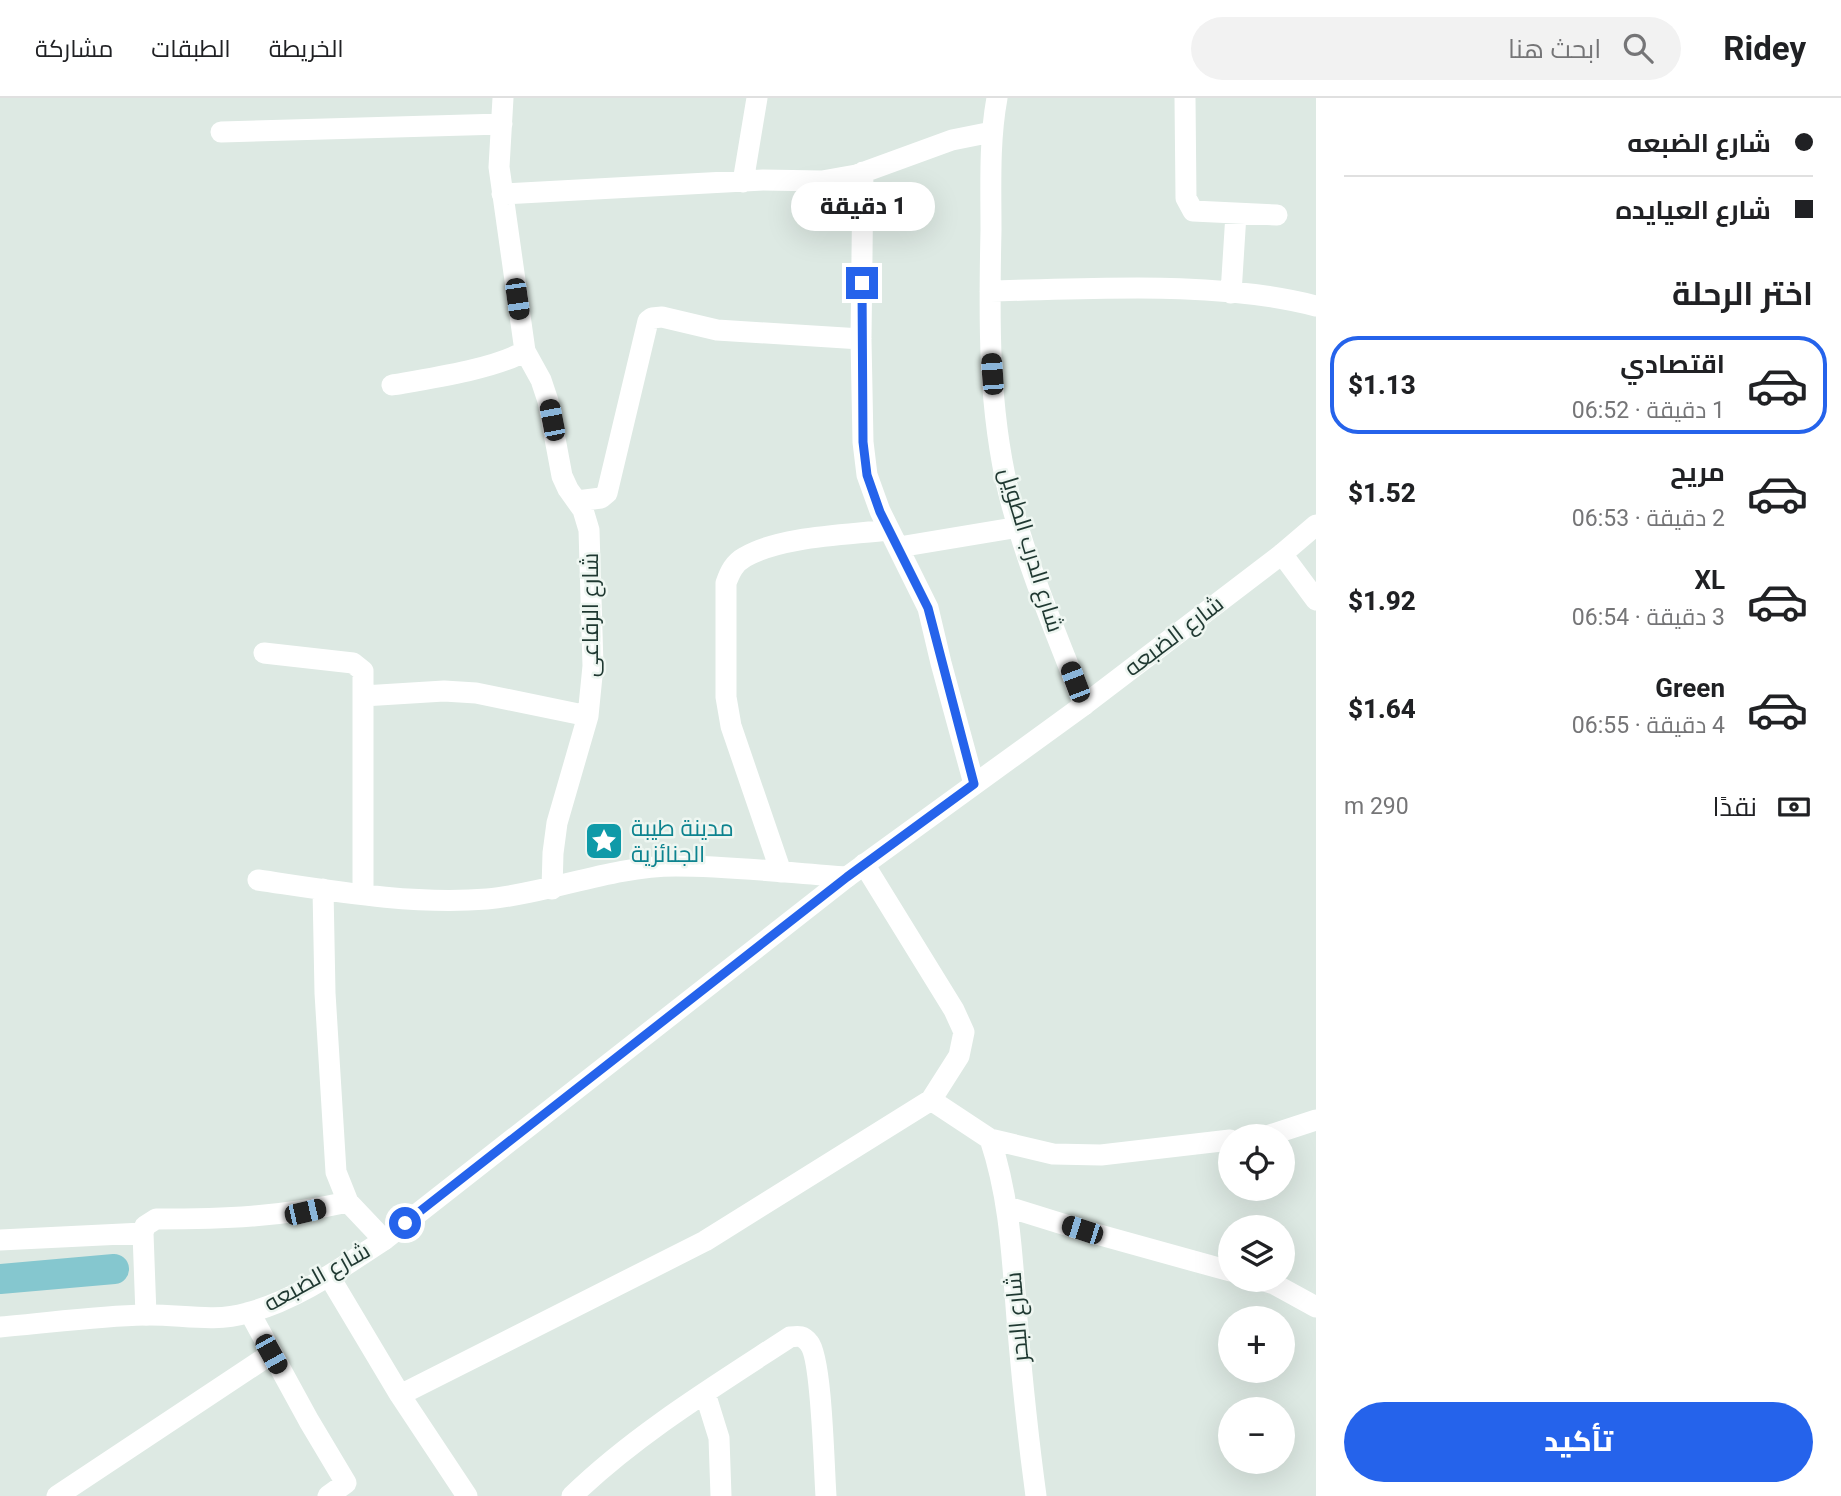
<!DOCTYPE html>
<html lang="ar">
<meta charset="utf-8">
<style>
:root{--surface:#fff;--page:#f2f2f2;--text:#202124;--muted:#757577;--line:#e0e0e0;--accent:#2563eb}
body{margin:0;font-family:Roboto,Cairo,sans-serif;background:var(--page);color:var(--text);direction:rtl;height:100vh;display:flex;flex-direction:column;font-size:26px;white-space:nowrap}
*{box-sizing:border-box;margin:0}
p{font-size:23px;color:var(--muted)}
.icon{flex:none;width:38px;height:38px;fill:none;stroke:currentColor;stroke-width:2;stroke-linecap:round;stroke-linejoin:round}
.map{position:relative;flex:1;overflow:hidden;direction:ltr}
.drawer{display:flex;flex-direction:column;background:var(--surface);width:525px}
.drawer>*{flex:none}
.hud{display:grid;align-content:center;height:154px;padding:0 28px;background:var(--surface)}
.controls{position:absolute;left:1218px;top:1026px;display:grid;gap:14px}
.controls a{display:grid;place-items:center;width:77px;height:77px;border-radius:50%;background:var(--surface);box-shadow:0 7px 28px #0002;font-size:35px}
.end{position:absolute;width:32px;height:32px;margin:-16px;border:9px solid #2563eb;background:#fff;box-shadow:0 0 0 4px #fff}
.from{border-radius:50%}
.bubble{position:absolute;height:49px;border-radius:24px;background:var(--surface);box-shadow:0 7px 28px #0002;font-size:23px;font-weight:800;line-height:49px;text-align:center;direction:rtl}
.car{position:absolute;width:21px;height:42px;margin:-21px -10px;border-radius:9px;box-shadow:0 0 5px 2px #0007;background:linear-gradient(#222 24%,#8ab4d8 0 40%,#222 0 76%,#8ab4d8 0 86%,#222 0)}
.hud b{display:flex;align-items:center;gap:24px;height:66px;font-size:26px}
.hud b+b{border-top:2px solid var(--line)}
.hud i{width:18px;height:18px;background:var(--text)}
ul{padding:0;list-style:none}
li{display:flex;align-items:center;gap:21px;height:98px;margin:0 14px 10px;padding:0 14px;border:4px solid transparent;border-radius:28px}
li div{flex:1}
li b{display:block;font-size:26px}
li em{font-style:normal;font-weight:800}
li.on{border-color:var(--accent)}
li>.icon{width:63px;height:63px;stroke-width:1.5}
h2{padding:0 28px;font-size:32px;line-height:84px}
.pay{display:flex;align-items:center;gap:18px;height:77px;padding:0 28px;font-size:26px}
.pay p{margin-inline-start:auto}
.action{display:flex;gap:14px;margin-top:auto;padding:14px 28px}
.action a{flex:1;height:80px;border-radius:42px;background:var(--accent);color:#fff;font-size:28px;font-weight:800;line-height:80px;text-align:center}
header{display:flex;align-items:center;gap:42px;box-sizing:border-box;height:98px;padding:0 35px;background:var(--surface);border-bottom:2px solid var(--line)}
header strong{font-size:33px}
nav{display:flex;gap:38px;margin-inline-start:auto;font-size:24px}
.search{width:490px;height:63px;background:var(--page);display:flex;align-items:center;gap:18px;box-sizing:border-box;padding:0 24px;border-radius:38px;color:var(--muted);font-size:26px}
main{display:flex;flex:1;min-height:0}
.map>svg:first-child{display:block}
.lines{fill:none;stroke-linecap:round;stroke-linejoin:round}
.canal{stroke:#85c7cf;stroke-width:30}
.minor{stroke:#fff;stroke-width:21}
.tertiary{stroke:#fff;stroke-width:21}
.route{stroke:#2563eb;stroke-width:9}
.labels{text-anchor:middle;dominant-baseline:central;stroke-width:5;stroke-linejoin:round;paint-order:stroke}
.street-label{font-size:23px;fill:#1f3831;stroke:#eef6f1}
.culture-label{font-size:23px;fill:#0d838f;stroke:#eef6f1;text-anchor:start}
</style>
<header>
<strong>Ridey</strong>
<div class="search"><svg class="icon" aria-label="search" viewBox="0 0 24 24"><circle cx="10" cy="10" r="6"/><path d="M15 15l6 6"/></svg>ابحث هنا</div>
<nav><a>الخريطة</a><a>الطبقات</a><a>مشاركة</a></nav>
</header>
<main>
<section class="drawer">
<div class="hud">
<b><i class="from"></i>شارع الضبعه</b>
<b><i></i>شارع العيايده</b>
</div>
<h2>اختر الرحلة</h2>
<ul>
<li class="on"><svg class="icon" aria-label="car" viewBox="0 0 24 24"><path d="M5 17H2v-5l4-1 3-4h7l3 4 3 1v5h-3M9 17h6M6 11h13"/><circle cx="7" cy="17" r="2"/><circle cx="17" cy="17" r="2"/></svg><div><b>اقتصادي</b><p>1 دقيقة · 06:52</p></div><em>$1.13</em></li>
<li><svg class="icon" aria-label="car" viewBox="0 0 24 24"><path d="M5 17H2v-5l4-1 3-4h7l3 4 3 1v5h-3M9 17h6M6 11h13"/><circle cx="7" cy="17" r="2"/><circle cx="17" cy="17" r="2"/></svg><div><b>مريح</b><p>2 دقيقة · 06:53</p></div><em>$1.52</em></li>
<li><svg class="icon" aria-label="car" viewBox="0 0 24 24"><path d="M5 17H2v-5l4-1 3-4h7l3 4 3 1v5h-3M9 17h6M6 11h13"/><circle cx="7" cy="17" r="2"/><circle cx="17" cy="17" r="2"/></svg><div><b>XL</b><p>3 دقيقة · 06:54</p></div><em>$1.92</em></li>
<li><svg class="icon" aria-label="car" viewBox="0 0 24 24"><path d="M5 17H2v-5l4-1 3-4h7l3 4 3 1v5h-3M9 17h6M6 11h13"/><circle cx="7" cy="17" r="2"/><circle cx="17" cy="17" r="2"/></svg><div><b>Green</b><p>4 دقيقة · 06:55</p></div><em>$1.64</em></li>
</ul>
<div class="pay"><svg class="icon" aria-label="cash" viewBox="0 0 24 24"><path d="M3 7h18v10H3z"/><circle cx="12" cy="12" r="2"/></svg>نقدًا<p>290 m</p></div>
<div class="action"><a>تأكيد</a></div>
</section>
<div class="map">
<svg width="1316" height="1398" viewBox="0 0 1316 1398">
<rect width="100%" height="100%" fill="#dde9e3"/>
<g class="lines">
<path class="canal" d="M0 1181 114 1171"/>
<path class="minor" d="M503 0 499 69 525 253 541 282 548 303 562 378 568 391 583 412 589 432 593 568 588 618 557 725 553 755 552 791
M997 0C989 43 991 89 991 132 989 221 988 310 1009 396 1027 468 1057 538 1084 607
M1185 0 1186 100 1193 113 1277 117
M221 34 502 26
M863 74 861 241 863 344 867 377 880 413 928 510 941 565 974 686
M743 84 757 0
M502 96 763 82 822 83 856 77 952 42 992 34
M990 193C1093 191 1216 182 1316 208
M1231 195 1236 116
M392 287C427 281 496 271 525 253
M577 403 601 400 607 395 648 223 652 220 662 219 717 232 861 241
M899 449 1019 429
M1282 456 1316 502
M264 555 353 565 363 573V796
M363 598 444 593 476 595 588 618
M864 766 954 912 964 934 959 958 931 1002
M781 774 731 628 726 599V485C730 474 734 465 745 459 781 438 847 437 889 432
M258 782C333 793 411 807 487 801 551 795 611 768 676 768 733 768 790 775 847 779
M323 791 325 895 336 1074 348 1104 384 1142
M1267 1038 1316 1022
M990 1041C1010 1101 1012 1158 1017 1221 1022 1281 1028 1339 1036 1398
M1008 1109 1082 1132 1230 1173
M0 1142 143 1135
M329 1178 400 1297 705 1143 931 1002 990 1041 1053 1056 1101 1057 1230 1042
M1258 1181 1274 1186 1316 1209
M250 1215 309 1323 346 1385 328 1398
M146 1217 143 1135 145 1128 156 1121C224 1121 280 1119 348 1104
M705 1295 719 1340 721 1398
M400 1297 467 1398
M57 1398 271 1256
M572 1398C636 1336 715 1288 790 1239 798 1238 803 1237 809 1245 822 1260 824 1372 826 1398"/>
<path class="tertiary" d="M0 1229C48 1225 97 1218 145 1217 179 1216 213 1225 247 1215 297 1202 341 1170 384 1142L847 779 1084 607 1282 456 1316 427"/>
</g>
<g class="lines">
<path class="route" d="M405 1125 847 779 974 686 928 510 880 414 867 377 863 344 862 185"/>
</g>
<defs>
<symbol id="sight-square" viewBox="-11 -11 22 22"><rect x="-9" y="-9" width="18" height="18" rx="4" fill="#0f9aa8" stroke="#eef6f1"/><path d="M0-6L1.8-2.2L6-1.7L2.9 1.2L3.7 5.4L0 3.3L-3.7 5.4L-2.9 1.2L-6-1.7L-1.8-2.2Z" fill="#fff"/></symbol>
</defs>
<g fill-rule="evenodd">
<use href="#sight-square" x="582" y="721" width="44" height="44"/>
</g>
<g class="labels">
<g class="street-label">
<text transform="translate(1031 452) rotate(73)">شارع الدرب الطويل</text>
<text transform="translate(590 517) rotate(-90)">شارع الرفاعى</text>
<text transform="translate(1174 538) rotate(-37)">شارع الضبعه</text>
<text transform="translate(317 1179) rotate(-29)">شارع الضبعه</text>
<text transform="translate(1017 1219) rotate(-95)">شارع البحر</text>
</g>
<g class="culture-label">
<text x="631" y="730">مدينة طيبة<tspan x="631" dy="26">الجنائزية</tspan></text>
</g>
</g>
</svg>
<div class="controls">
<a><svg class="icon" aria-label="locate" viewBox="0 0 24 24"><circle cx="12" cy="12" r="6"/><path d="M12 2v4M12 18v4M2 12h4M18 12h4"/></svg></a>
<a><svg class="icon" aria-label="layers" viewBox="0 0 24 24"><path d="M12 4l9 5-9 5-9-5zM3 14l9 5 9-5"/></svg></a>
<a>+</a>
<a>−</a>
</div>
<i class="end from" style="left:405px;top:1125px"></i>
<i class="end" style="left:862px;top:185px"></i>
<div class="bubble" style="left:791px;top:84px;width:144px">1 دقيقة</div>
<i class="car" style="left:517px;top:201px;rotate:172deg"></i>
<i class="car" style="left:992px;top:276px;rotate:356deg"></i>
<i class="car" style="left:552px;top:322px;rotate:349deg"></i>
<i class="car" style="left:1075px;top:584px;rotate:339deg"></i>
<i class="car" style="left:305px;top:1114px;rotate:77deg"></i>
<i class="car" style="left:1082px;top:1132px;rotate:288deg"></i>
<i class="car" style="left:271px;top:1256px;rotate:151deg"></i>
</div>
</main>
